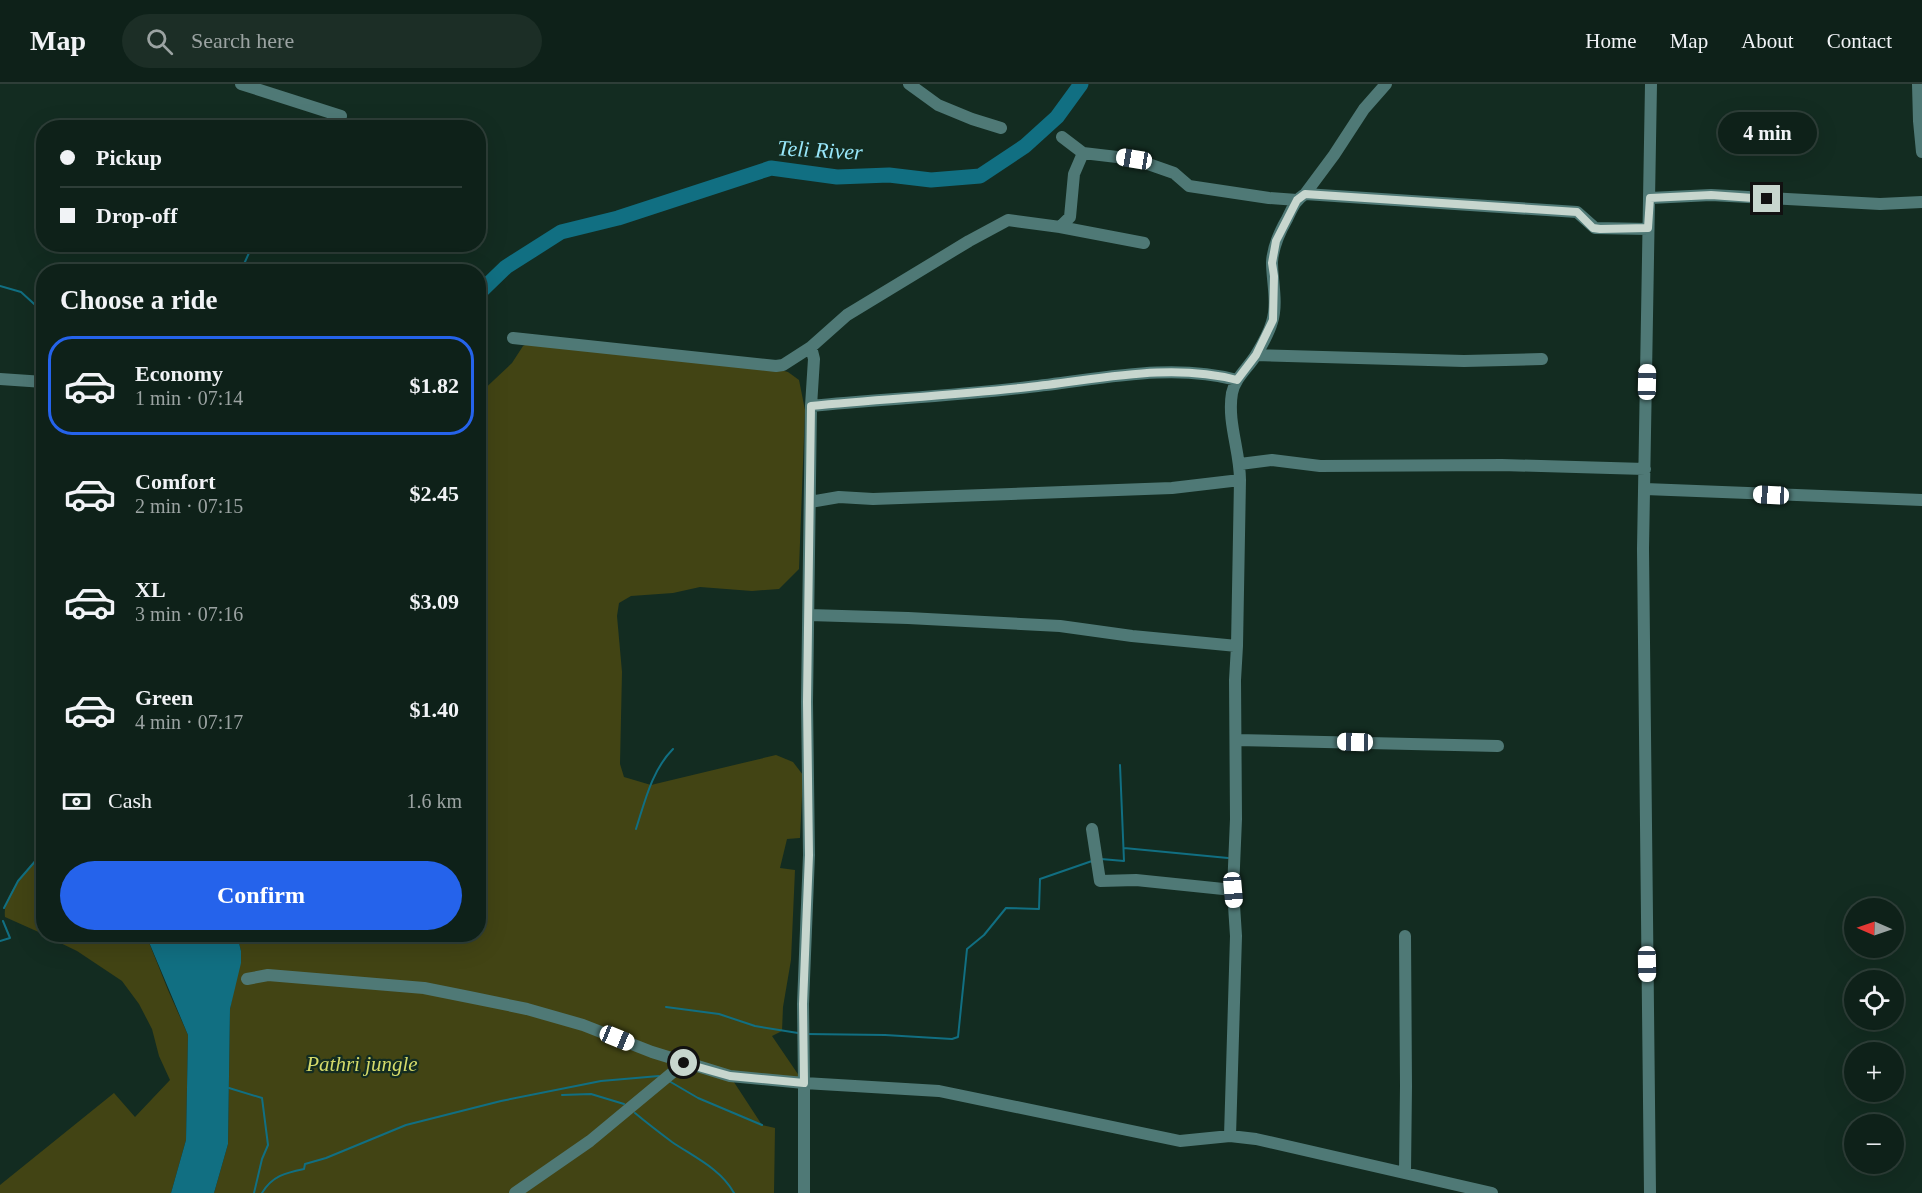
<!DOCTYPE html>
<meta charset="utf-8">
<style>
:root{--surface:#0e2119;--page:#1c2e26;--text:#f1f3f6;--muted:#9ba3a2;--line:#2e3e38;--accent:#2563eb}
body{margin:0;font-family:"Times New Roman",serif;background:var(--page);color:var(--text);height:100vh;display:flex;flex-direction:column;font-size:22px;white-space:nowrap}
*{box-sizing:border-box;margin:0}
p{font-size:20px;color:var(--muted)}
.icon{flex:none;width:33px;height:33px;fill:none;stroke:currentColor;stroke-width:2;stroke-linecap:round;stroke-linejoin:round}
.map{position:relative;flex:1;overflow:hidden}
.panel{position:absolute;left:36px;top:180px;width:450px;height:678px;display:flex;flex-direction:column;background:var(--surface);border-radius:24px;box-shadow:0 6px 24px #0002,0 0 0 2px var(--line)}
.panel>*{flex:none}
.guide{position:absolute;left:36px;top:36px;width:450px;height:132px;border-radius:24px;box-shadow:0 6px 24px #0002,0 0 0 2px var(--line);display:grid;align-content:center;height:132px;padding:0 24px;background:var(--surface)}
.needle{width:39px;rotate:272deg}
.fabs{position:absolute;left:1844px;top:814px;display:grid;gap:12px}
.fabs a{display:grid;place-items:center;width:60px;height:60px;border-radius:50%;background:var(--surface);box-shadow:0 6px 24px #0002,0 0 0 2px var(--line);font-size:30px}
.end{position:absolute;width:27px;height:27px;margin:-14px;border:8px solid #c7d6ce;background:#111;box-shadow:0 0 0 3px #111}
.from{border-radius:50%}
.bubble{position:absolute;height:42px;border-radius:21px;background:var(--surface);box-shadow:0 6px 24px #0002,0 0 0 2px var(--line);font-size:20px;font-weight:700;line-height:42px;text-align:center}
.car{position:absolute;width:18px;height:36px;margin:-18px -9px;border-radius:8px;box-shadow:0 0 4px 2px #0007;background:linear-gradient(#fff 24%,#345 0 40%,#fff 0 76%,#345 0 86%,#fff 0)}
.guide b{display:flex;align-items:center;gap:21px;height:57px;font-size:22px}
.guide b+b{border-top:2px solid var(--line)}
.guide i{width:15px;height:15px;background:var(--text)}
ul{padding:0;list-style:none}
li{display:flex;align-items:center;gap:18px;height:99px;margin:0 12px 9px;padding:0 12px;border:3px solid transparent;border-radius:24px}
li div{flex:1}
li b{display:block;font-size:22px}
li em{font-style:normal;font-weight:700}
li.current{border-color:var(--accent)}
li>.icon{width:54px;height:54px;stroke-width:1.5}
h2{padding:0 24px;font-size:27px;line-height:72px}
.pay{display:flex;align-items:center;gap:15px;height:66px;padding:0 24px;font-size:22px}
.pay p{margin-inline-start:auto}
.action{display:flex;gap:12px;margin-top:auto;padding:12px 24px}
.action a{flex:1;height:69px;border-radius:36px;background:var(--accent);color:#fff;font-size:24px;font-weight:700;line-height:69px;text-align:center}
header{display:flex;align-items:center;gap:36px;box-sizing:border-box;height:84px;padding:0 30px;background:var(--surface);border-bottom:2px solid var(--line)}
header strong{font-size:28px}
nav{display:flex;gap:33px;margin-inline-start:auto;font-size:21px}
.search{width:420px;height:54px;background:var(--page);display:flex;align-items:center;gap:15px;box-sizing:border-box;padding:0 21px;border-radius:33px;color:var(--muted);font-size:22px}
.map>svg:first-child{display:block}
.green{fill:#424414}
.water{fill:#116f82}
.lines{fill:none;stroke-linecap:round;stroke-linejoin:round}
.stream{stroke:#116f82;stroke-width:2}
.river{stroke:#116f82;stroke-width:15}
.minor{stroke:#4f7976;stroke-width:12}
.route{stroke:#c7d6ce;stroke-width:8}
.labels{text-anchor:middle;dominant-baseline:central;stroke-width:4.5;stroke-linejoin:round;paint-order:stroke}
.park-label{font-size:21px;font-style:italic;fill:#d4da6a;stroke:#132c21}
.water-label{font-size:22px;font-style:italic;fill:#98e7fa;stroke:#132c21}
</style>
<header>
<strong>Map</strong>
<div class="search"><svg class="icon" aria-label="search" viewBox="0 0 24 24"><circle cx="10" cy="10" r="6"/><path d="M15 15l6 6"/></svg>Search here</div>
<nav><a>Home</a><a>Map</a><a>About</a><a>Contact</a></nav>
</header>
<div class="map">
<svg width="1922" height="1109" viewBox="0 0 1922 1109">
<rect width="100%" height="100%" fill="#132c21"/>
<path class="green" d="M539 254 762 281 788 288 799 296 805 326 799 485 779 505 752 507 700 503 673 509 631 512 619 519 617 532 622 588 620 680 624 693 651 701 776 671 793 678 803 691 800 754 787 755 780 784 795 786 791 876 783 923 782 947 772 952 804 999 730 992 762 1041 775 1044 774 1109H214L228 1060 230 925 241 867 237 851 478 850V311L512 279 523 262Z
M43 767V850L5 833C2 810 29 784 43 767Z
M44 851H146L168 906 188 951 186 1056 171 1109H0V1101L114 1009 135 1033 170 996 159 972 152 945 139 920 122 897 77 867Z"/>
<path class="water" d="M146 851H237L241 867V879L230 925 228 1060 214 1109H171L186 1056 188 951Z"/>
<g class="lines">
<path class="stream" d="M237 188 244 180 253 160
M0 202 21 208 44 229
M636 745C645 717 652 686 673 665
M1124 764 1228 774
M1101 775 1124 777 1120 681
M4 824 18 797 44 767
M0 857 10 854 3 837
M666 923 719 930 755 942 798 949
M806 950 885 951 952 955 958 953 967 865 984 851 1006 824 1039 825 1040 795 1092 777
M669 997 698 1014 762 1041
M229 1004 262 1014 268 1061 262 1075 254 1109
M562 1011 591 1010 624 1020
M635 1029C647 1039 660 1049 672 1058 694 1073 721 1085 734 1109
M262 1109C272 1092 285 1089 304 1085L305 1080 326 1074 406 1041 501 1017 601 997 659 992"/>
<path class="river" d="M478 210 506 183 561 148 618 134 771 84 837 93 889 91 931 96 980 92 1025 62 1057 33 1081 0"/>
<path class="minor" d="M241 0 341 32
M909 0 938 21 972 35 1001 44
M1918 0 1919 37 1922 68
M1062 53 1083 69 1134 75 1174 89 1189 102 1269 114 1297 116
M1305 110 1334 71 1364 25 1386 0
M1650 114 1711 111 1880 120 1922 118
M1060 143 1144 159
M811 263 847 231 969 157 1008 136 1060 143 1070 133 1074 90 1083 69
M1256 271 1464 277 1542 275
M0 295 44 298
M811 322C883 315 956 312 1029 303 1097 296 1169 278 1237 296
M1240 380 1272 376 1320 382 1502 381 1645 385
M1645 405 1922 416
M810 418 839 413 873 415 1172 404 1240 396
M809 531 908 534 1060 542 1132 552 1237 562
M1236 656 1498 662
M1092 745 1100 797 1136 796 1233 806
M1405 852 1406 1002 1405 1088
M247 895 268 891 424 904 469 913 527 925 583 941 652 968 730 992 804 999 803 920 809 771 807 618 811 322 814 275 811 263 783 281 776 282 513 254
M1230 1052 1236 852 1233 806 1236 735 1235 596 1237 562 1240 396C1240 367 1227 338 1232 309 1235 294 1248 284 1256 271 1262 261 1269 249 1272 238 1278 219 1272 197 1272 178 1273 162 1279 149 1287 135 1292 125 1295 116 1305 110L1577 128 1595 144 1648 145
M515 1109 590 1057 684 979
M804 1109V999L939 1007 1180 1057 1230 1052 1256 1055 1492 1109
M1650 1109 1643 465 1651 0"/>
</g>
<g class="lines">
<path class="route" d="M684 979 730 992 804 999 803 920 809 771 807 618 811 322C883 315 956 311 1029 303 1097 296 1169 278 1237 296L1256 271 1273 236 1274 192 1272 179 1276 157 1297 116 1305 110 1577 128 1593 144 1600 145 1648 144 1650 114 1711 111 1767 115"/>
</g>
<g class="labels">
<g class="park-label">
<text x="362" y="980">Pathri jungle</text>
</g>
<g class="water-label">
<text transform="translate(820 66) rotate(3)">Teli River</text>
</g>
</g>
</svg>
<div class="fabs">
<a><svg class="needle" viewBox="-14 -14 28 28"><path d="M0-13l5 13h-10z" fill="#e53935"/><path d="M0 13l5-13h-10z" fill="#9ba3a2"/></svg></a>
<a><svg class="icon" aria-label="locate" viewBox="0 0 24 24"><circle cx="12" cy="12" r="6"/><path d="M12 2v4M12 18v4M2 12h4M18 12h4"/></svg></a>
<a>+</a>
<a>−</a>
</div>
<i class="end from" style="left:684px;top:979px"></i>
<i class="end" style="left:1767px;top:115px"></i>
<div class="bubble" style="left:1718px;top:28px;width:99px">4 min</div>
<i class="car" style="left:1134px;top:75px;rotate:279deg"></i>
<i class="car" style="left:1647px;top:298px;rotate:1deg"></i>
<i class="car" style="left:1771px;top:411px;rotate:273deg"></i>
<i class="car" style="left:1355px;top:658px;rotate:271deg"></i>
<i class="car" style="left:1233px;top:806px;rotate:175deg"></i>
<i class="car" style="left:1647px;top:880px;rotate:179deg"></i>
<i class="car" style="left:617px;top:954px;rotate:112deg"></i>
<div class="guide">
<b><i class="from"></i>Pickup</b>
<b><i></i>Drop-off</b>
</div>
<section class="panel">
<h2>Choose a ride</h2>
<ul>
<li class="current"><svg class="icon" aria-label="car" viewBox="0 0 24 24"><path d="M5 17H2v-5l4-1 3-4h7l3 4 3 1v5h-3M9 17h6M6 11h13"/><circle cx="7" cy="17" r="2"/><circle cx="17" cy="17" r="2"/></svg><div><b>Economy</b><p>1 min · 07:14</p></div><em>$1.82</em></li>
<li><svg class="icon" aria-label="car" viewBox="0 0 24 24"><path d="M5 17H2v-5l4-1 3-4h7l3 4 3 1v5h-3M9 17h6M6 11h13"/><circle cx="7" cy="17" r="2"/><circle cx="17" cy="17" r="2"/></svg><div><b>Comfort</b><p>2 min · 07:15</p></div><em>$2.45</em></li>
<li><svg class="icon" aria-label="car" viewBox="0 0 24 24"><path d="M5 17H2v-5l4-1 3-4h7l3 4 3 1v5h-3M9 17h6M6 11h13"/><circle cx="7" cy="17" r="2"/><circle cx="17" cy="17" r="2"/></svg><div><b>XL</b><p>3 min · 07:16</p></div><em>$3.09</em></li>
<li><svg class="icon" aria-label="car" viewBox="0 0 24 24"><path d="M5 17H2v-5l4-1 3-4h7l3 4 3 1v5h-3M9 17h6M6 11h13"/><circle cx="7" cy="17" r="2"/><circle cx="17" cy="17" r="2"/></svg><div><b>Green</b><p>4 min · 07:17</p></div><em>$1.40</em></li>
</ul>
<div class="pay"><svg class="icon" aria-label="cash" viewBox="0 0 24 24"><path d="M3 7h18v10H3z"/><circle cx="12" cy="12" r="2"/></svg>Cash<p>1.6 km</p></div>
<div class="action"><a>Confirm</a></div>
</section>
</div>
